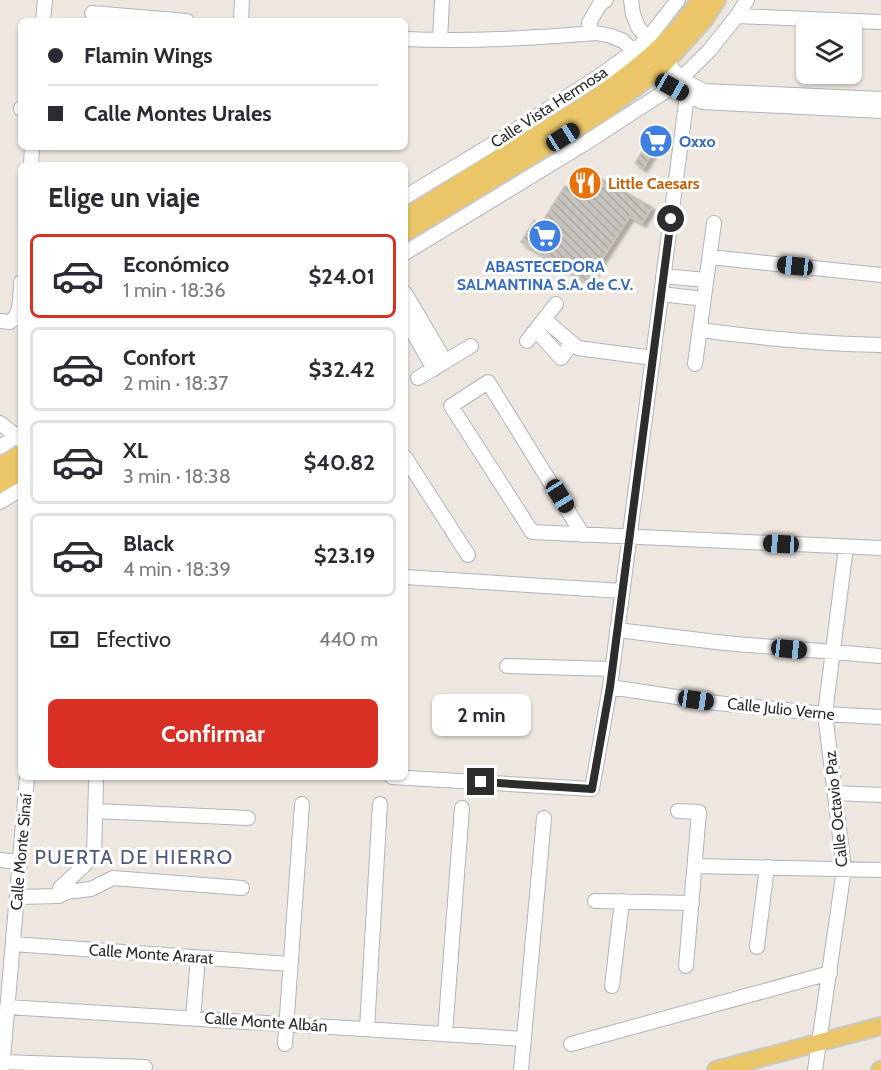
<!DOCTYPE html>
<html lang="es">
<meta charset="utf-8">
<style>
:root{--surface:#fff;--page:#f7f7f7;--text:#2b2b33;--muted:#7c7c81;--line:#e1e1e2;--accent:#d93025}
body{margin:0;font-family:Cabin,sans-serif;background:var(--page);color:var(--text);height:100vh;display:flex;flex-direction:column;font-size:22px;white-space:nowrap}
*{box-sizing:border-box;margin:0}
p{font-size:20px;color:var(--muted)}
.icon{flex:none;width:33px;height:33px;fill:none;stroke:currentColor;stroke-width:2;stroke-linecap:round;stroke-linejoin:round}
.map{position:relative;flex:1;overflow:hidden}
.drawer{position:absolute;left:18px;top:162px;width:390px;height:618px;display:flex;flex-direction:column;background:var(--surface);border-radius:9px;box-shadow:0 2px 4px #0004}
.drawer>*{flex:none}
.banner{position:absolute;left:18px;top:18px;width:390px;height:132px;border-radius:9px;box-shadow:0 2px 4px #0004;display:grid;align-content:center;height:132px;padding:0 30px;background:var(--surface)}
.buttons{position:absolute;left:796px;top:18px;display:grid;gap:12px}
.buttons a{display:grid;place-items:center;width:66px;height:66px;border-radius:9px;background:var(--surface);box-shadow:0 2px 4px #0004;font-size:30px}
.end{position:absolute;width:27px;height:27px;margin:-14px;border:8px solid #2d2d2d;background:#fff;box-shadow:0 0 0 3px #fff}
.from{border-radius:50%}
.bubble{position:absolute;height:42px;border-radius:9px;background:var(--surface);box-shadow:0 2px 4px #0004;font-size:20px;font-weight:800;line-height:42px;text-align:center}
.car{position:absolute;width:18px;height:36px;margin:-18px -9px;border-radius:8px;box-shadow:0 0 4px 2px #0007;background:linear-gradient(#222 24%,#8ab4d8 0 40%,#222 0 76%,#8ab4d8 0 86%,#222 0)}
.banner b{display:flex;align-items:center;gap:21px;height:57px;font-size:22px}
.banner b+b{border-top:2px solid var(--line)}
.banner i{width:15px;height:15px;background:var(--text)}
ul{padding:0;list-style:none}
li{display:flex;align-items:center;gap:18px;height:84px;margin:0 12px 9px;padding:0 18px;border:3px solid var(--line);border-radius:9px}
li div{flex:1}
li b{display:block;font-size:22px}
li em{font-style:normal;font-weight:800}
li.selected{border-color:var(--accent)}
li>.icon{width:54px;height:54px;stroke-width:1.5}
h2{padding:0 30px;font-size:27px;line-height:72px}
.pay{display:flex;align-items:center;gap:15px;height:66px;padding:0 30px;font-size:22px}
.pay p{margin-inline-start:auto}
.cta{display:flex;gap:12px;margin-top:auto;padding:12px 30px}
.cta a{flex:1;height:69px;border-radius:9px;background:var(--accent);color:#fff;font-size:24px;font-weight:800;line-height:69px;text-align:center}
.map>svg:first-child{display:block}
.building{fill:url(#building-back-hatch);stroke:#c9c3ba;stroke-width:1.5;filter:url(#shadow)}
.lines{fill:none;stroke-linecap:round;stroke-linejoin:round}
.minor-casing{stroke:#b1b3bd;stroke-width:16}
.major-casing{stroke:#c8c8c8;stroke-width:20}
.minor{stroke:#fff;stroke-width:14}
.major{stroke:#ebc668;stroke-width:16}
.route{stroke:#2d2d2d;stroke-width:8}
.labels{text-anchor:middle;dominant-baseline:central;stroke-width:6;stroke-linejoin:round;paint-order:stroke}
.street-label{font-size:16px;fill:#2d2d2d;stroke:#fff}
.shop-label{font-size:16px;font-weight:bold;fill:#366cbe;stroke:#fff;text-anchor:start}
.food-label{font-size:16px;font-weight:bold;fill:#c56008;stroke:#fff;text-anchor:start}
.quarter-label{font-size:20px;letter-spacing:1.5px;fill:#4f597d;stroke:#fff}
</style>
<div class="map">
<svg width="881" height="1070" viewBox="0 0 881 1070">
<defs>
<pattern id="building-back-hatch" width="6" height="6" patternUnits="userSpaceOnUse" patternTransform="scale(1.5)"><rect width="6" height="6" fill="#c7c2bc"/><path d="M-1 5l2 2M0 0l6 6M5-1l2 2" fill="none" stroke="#aba7a2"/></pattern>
<filter id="shadow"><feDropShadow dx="4" dy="4" stdDeviation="1.5" flood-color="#0004"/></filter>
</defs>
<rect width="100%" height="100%" fill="#eee7e0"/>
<path class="building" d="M645 147 653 152 643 168 635 163Z
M584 169 652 207 642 223 630 216 587 282 521 242 534 220 541 224 565 186 573 189Z"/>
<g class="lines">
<defs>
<path id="minor" d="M606 0 600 4 589 23 591 30 596 33 611 36 623 41 672 87 702 102 881 111
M631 0 633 14 638 27 681 79 704 91 881 99
M92 13 187 21
M737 16 881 22
M43 21 45 0
M241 21 242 0
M405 39C469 42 532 38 596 33
M440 40 442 0
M21 108V109
M31 165 32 147
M405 197 509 134 601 75 634 51 648 38 678 0
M405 253 584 144 672 87 708 52 737 16 747 0
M710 257 881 275
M663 276 706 280
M405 293 445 361
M661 294 704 299
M405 318 434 369
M544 319 578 348 653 358
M0 321 10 322C22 314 20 296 21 282
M536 330 561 358 572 343
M700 330C760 338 820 344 881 345
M527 341 556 304
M695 364 714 223
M418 378 471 346
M0 423 21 440
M0 447 21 433
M405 457 468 555
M0 502 21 489
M583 535 488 382 451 406 532 532 881 548
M405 577 622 591
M617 630 725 643 881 656
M507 666 612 669
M610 687 717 703 825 714 881 717
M392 777 592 789 610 687 687 95 690 84
M835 793 881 795
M96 811 248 818
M678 811 699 812 686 966
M0 860 20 862
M695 866 881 870
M59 896 60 888 94 856 96 783
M17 897 59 896 66 892 91 889 113 878 242 888
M595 901 692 903
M13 944 290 964
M757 947 767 867
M612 986 622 901
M7 1007 524 1039
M193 1018 198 958
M367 1029 380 804
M445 1034 462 808
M285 1044 302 804
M571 1044 830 973
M3 1062 145 1067
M2 1070 27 777
M521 1070 544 818
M815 1070 844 869 825 714 846 547"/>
<path id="major" d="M405 217 594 99C634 71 673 40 700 0
M405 233 602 113 656 72 667 61 704 20 717 0
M0 466 21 453
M0 484 21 472
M716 1070 881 1026
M880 1070H881"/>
</defs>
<use href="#minor" class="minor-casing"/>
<use href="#major" class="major-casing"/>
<use href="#minor" class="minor"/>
<use href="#major" class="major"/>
</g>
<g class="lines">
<path class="route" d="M481 782 592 789 610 687 671 219"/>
</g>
<defs>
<symbol id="supermarket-disc" viewBox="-11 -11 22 22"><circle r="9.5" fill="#3f7fe0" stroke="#fff"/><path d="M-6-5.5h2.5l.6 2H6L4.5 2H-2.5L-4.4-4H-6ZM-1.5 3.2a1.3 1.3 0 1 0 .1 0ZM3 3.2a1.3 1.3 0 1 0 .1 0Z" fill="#fff"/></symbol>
<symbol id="restaurant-disc" viewBox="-11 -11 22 22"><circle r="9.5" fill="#e8710a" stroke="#fff"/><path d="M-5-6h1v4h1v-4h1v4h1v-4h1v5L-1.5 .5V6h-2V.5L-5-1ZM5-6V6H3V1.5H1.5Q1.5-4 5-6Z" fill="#fff"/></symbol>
</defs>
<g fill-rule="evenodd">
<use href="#supermarket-disc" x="637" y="122" width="38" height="38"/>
<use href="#restaurant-disc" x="566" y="164" width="38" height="38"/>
<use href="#supermarket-disc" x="526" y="217" width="38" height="38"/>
</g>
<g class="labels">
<g class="street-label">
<text transform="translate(549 107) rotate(-33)">Calle Vista Hermosa</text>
<text transform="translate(781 709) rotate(6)">Calle Julio Verne</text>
<text transform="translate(836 809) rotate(-96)">Calle Octavio Paz</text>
<text transform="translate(21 852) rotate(-85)">Calle Monte Sinaí</text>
<text transform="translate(151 954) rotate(4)">Calle Monte Ararat</text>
<text transform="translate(266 1022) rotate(4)">Calle Monte Albán</text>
</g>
<g class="shop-label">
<text x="679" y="141">Oxxo</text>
<text x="545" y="266" text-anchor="middle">ABASTECEDORA<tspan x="545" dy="18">SALMANTINA S.A. de C.V.</tspan></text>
</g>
<g class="food-label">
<text x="608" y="183">Little Caesars</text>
</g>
<g class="quarter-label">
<text x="134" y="857">PUERTA DE HIERRO</text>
</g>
</g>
</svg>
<div class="buttons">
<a><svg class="icon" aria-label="layers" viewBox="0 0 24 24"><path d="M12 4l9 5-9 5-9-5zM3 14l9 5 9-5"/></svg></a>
</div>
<i class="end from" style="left:671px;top:219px"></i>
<i class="end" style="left:481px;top:782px"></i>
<div class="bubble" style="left:432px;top:694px;width:99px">2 min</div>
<i class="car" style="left:672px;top:87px;rotate:119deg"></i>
<i class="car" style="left:563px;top:137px;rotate:58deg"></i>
<i class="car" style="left:795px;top:266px;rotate:276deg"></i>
<i class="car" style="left:560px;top:496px;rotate:148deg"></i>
<i class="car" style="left:781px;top:544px;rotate:273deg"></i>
<i class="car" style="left:789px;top:649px;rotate:96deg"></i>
<i class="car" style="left:696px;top:700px;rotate:98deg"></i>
<div class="banner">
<b><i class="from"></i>Flamin Wings</b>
<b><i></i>Calle Montes Urales</b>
</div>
<section class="drawer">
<h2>Elige un viaje</h2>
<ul>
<li class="selected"><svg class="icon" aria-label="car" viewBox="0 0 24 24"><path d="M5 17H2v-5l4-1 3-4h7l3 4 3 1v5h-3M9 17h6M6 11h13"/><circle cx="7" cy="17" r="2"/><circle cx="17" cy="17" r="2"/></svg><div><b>Económico</b><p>1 min · 18:36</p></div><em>$24.01</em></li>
<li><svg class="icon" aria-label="car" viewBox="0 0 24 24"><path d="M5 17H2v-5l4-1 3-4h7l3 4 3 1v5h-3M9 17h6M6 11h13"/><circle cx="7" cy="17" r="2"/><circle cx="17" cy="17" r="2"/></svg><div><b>Confort</b><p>2 min · 18:37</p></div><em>$32.42</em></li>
<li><svg class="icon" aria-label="car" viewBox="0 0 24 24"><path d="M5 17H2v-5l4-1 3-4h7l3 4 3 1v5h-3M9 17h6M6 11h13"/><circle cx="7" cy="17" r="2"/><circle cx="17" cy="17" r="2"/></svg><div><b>XL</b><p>3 min · 18:38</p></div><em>$40.82</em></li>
<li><svg class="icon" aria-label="car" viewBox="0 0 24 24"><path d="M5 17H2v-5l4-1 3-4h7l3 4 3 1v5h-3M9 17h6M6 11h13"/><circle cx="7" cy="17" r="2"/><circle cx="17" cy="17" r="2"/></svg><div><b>Black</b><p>4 min · 18:39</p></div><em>$23.19</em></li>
</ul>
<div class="pay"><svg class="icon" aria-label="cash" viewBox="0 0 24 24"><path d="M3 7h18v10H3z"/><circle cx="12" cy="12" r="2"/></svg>Efectivo<p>440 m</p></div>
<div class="cta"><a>Confirmar</a></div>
</section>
</div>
